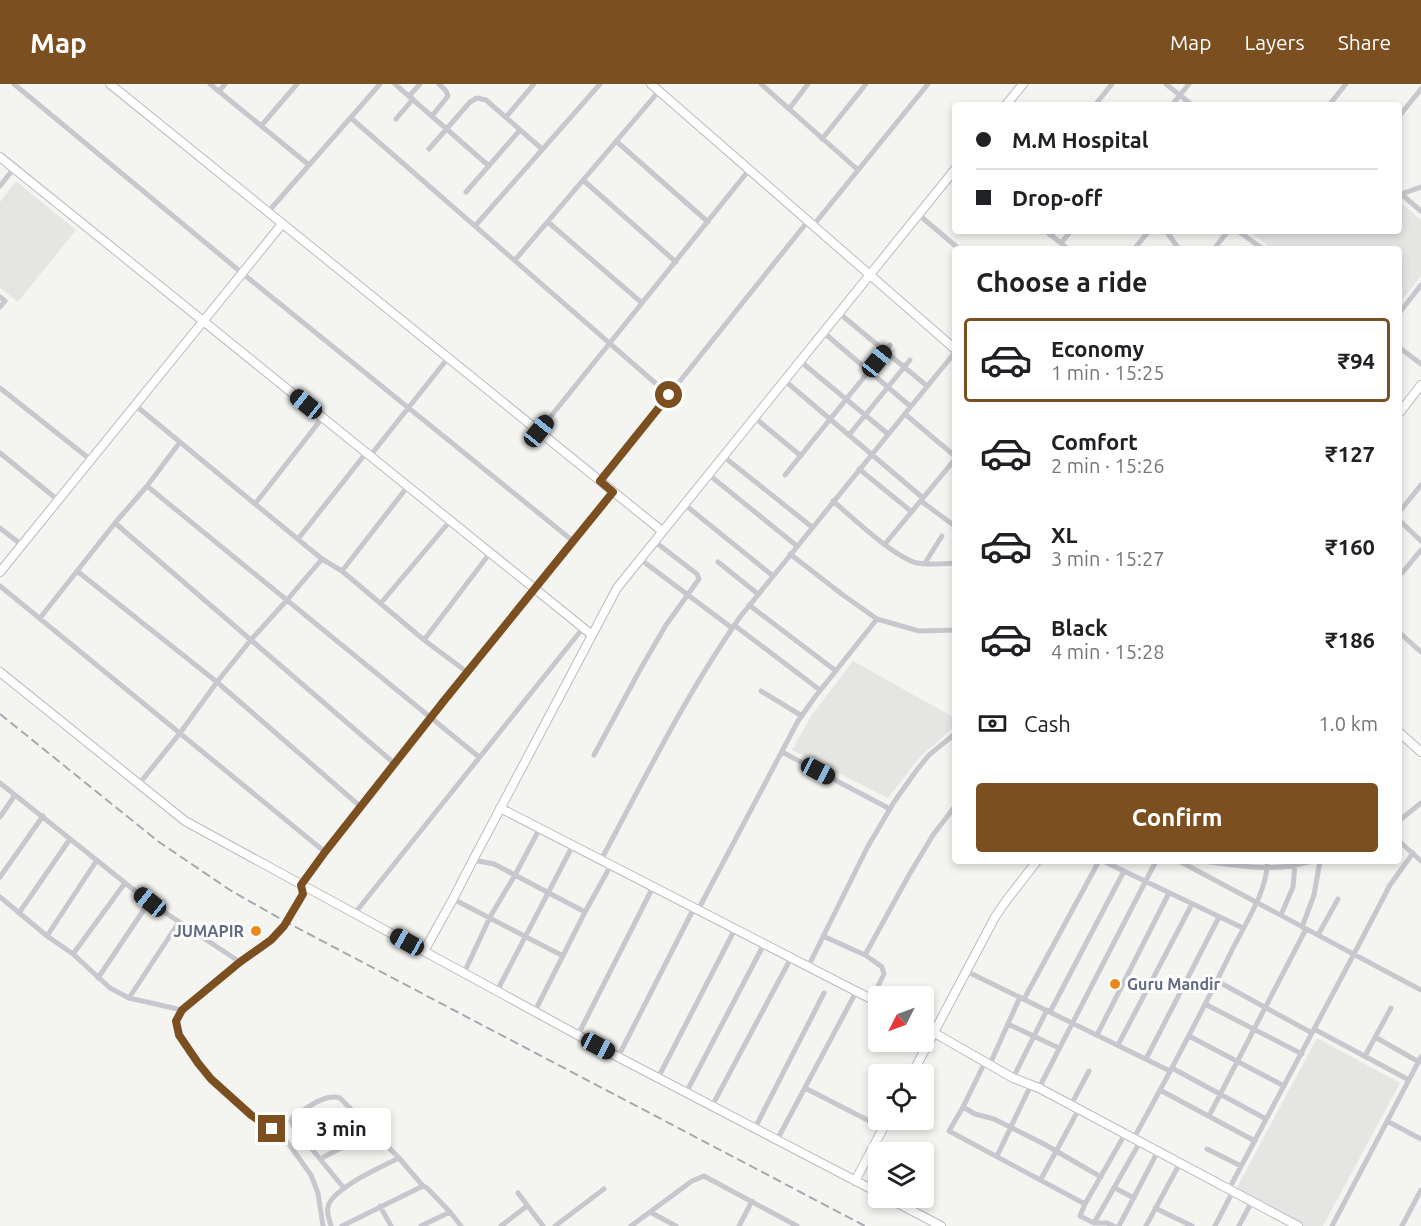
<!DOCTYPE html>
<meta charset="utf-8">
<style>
:root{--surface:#fff;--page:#f2f2f2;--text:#202124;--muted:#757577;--line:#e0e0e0;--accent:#7c4f20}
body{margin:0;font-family:Ubuntu,sans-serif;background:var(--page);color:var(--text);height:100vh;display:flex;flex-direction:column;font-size:22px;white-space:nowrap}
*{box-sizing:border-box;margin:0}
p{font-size:20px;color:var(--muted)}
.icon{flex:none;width:33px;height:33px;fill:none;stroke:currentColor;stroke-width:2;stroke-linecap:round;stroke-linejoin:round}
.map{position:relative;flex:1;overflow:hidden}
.sheet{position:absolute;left:952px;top:162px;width:450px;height:618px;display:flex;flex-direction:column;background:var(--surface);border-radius:6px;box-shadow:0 3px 9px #0003}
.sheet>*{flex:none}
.hud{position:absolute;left:952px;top:18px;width:450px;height:132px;border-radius:6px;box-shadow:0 3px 9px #0003;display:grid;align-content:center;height:132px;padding:0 24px;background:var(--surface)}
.needle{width:39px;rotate:228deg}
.tools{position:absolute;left:868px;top:902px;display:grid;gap:12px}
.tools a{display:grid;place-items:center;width:66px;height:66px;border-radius:6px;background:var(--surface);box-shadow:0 3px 9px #0003;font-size:30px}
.end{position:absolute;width:27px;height:27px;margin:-14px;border:8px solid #7c4f20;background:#fff;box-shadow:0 0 0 3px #fff}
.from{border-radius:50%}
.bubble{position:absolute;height:42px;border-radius:6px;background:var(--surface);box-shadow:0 3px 9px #0003;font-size:20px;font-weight:700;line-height:42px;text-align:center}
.car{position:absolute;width:18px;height:36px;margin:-18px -9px;border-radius:8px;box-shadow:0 0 4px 2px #0007;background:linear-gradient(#222 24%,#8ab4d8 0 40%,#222 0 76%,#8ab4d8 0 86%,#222 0)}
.hud b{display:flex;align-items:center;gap:21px;height:57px;font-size:22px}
.hud b+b{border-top:2px solid var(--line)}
.hud i{width:15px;height:15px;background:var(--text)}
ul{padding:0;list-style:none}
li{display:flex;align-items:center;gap:18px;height:84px;margin:0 12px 9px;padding:0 12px;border:3px solid transparent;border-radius:6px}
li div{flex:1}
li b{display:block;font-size:22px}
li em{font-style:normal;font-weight:700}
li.selected{border-color:var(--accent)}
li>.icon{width:54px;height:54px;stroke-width:1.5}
h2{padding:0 24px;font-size:27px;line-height:72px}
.pay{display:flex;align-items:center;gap:15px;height:66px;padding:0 24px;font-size:22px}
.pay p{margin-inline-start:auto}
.cta{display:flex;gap:12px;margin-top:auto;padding:12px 24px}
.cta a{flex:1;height:69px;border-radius:6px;background:var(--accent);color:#fff;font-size:24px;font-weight:700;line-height:69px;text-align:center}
header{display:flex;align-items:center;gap:36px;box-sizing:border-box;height:84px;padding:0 30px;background:var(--accent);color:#fff}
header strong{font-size:28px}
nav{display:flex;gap:33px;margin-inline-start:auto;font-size:21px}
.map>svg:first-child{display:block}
.built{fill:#e5e6e4}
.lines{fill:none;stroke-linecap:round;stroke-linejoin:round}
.secondary-casing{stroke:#b9bbc1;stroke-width:10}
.street{stroke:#c7c8cd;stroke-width:5}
.secondary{stroke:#fff;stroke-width:8}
.rail{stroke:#a6a9b1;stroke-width:2;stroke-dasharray:9 4.5;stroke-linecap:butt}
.route{stroke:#7c4f20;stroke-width:8}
.poi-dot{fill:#ec871a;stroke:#fff;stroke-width:2}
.labels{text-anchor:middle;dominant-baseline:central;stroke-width:6;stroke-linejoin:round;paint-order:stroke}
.poi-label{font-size:16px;font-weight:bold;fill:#626b84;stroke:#fff;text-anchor:end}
</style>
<header>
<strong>Map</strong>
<nav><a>Map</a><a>Layers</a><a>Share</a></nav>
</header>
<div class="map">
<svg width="1421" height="1142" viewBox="0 0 1421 1142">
<rect width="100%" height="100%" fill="#f4f5f1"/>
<path class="built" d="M16 97 76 146 18 218 0 204V118Z
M1400 118 1421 136V192L1400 219V165H1273L1248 147H1400Z
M853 577 955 634V642L920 673 888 714 792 666 811 632Z
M1317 954 1400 999 1323 1142H1300L1235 1107Z"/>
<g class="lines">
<defs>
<path id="secondary" d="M110 0 662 447
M651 0 956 266
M1006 21 1023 0
M0 73 592 551
M1400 328 1421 301
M0 488 282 140
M0 588 185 737 618 973 879 1109
M1400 649 1421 668
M500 724 879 919
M424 867 453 815 473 776 617 504 956 84
M924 943 1013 994 1039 1004 1298 1142
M912 990 995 833 1006 817 1037 777
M855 1097 888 1035
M886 1113 941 1142"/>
</defs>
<use href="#secondary" class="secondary-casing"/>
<path class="street" d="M14 0 242 189 573 457
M210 0 309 81
M395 0 489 82
M761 0 858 86
M1166 0 1192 21
M219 7 225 0
M409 12 420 0
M1095 21 1112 0
M1172 21 1189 0
M1329 21 1346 0
M789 25 808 0
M1400 31 1421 5
M432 32 448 12 446 7 439 0
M506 33 534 0
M351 34 669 311
M396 35 413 15
M261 42 297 0
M822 55 866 0
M616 57 708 138
M429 65 470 18 477 14 486 16 542 65
M583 96 676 178
M0 102 14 84
M466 108 520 46
M1400 109 1421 127
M1401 110 1421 103
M268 128 380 0
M918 130 959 165
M548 138 642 219
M816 138 928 0
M475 142 600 0
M1046 147 1068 165
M1166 147 1179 165
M1238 147 1263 165
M1061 159 1071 147
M1134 165 1149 147
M1214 165 1228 147
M515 176 659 7
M0 213 5 217 0 223
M1400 228 1421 201
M839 229 927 302
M823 248 910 322
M1400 264 1421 280
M800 277 888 350
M784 296 923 414
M0 304 91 376
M135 321 322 475 342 487 424 556 467 588
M905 330 956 373
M754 333 801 372
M539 347 749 86
M849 351 910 276
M0 369 58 416
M370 372 448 274
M723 372 812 443
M859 385 912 428
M708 390 797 462
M785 391 890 261
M600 397 808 137
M147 402 479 673
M833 417C853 434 894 473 917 479 930 481 943 480 956 479
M921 417 956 443
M255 420 323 333
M684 420 773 492
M1400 427 1421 401
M1400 437 1421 457
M115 439 395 680
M0 444 22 461
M298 455 366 369
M885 460 956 374
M790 470 843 511 877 535 919 547 956 546
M640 475 732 544
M718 478 758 510
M925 479 942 452
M77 487 217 598 361 723
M342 487 408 402
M1402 489 1421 466
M0 502 325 768
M381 519 450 437
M749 521 836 587
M40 534 115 439 147 402 180 358
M734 541 820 606
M1400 549 1421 568
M424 556 490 469
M761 607 802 632
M782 668 890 725
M594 671 641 584 666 541 699 495 697 490 654 457
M0 699 149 818 240 878
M139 700 180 649 217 598 250 557 287 516 322 475
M0 733 15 711
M1400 736 1421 719
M1400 758 1421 777
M473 776 494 780 585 828
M601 776C645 694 686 610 740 533L956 267
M1103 777 1243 844
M1179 777 1421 906
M1203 777C1243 782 1273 789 1312 777
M0 793 43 732
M0 813 47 852 73 870 110 904 129 914 182 926
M453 815 563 872
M698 826 798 637 815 613 877 535
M19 829 70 755
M355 829 583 544
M1281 831 1293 803 1295 781
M1302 843 1314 811 1320 777
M1318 851 1338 815
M47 852 97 776
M823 852 865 871 878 880 882 883 884 890 877 904V918
M73 870 125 799
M865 871 909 791 933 751 956 721
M808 883 867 764 894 718 916 687 929 671 956 649
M966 887 1170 987
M464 889 490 833 515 791 540 744
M98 894 149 818
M1217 897 1312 949
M497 907 573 761
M129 914 179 838
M1024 915 1099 777
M1205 920 1302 970
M535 927 585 828 611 781
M1050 928 1124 787
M1008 940 1059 964
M1314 945 1409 996
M578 951 653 803
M1097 951 1169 809
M1189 952 1284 1002
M1375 953 1419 978
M1118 961 1192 820
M1365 972 1391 924
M618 973 694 824
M1146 975 1219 833
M985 978 963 1023 949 1047 1085 1120 1080 1132 1094 1139H1107L1114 1142
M990 980 1020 913
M1172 984 1266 1035
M658 994 735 845
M1013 994 1047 926
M805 1004 883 1044
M1039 1004 1156 777
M1160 1006 1255 1057
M686 1009 764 860
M1071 1021 1089 987
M712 1022 791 874
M963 1023 975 1030 994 1035 1044 1060 1101 1093
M1209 1032 1306 845
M1387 1037 1421 1055
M755 1044 824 909
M1134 1054C1168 992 1201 930 1232 866 1244 842 1269 804 1267 777
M777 1056 856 908
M1207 1065 1241 1082
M997 1072 1031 1001
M320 1075 373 1047
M1041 1095 1079 1025
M343 1103 293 1042 291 1037 293 1033C306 1025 324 1009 340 1014L399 1074 423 1102
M1115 1104 1134 1114
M1229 1105 1354 870 1390 801 1413 769
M518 1109 543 1142
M1085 1120 1125 1050
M380 1122 391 1142
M1155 1124 1192 1142
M650 1128 676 1142
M1094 1139 1140 1058
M323 1142 318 1109 311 1091 291 1063 282 1052 251 1031 211 995 179 951 176 937 182 926 240 878 271 856 284 842 303 810 301 801 325 768 431 634 613 408
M331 1142C330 1137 326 1128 328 1123 331 1105 383 1082 399 1074
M342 1142 423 1102 427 1104 450 1128 461 1142
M421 1142 450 1128
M501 1142 527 1122
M555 1142 604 1105
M631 1142 692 1097 704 1092 797 1142
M739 1142 752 1117
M1119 1142 1158 1067
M1146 1142 1180 1079
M1215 1142 1233 1107
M1239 1142 1252 1117
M1332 1142 1421 973
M1402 1142 1421 1106"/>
<use href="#secondary" class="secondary"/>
<path class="rail" d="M0 630 159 758 230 806 286 838 865 1142"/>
</g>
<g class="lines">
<path class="route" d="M272 1045 251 1031 211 995 198 979 179 951 176 937 182 926 240 878 271 856 284 842 303 810 301 801 325 768 443 618 613 408 600 397 669 311"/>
</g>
<g class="poi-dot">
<circle cx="256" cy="847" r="6"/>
<circle cx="1115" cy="900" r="6"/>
</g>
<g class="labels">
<g class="poi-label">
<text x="244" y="847">JUMAPIR</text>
<text x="1127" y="900" text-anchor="start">Guru Mandir</text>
</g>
</g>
</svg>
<div class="tools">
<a><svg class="needle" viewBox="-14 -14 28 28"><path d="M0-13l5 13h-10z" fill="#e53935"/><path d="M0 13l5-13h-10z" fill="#757577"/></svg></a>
<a><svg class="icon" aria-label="locate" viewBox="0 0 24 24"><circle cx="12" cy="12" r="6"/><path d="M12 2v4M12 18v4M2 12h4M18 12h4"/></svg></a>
<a><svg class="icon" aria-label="layers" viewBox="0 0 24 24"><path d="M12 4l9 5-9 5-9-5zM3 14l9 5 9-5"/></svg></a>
</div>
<i class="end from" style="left:669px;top:311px"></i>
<i class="end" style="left:272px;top:1045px"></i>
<div class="bubble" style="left:292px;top:1024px;width:99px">3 min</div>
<i class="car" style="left:877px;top:277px;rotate:39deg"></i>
<i class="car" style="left:306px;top:320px;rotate:309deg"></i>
<i class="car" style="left:539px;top:347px;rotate:39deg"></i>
<i class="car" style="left:818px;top:687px;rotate:118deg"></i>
<i class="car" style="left:150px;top:818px;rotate:309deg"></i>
<i class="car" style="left:407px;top:858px;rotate:299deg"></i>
<i class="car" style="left:598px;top:962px;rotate:118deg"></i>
<div class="hud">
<b><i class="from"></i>M.M Hospital</b>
<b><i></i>Drop-off</b>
</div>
<section class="sheet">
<h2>Choose a ride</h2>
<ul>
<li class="selected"><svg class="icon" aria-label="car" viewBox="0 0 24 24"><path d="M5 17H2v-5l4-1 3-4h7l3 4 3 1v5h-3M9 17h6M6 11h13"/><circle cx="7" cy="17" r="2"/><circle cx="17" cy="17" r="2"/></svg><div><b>Economy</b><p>1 min · 15:25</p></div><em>₹94</em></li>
<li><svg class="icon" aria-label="car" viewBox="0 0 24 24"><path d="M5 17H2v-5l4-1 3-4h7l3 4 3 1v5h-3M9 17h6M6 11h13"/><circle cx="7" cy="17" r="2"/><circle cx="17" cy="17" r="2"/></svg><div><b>Comfort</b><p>2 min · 15:26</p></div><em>₹127</em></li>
<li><svg class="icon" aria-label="car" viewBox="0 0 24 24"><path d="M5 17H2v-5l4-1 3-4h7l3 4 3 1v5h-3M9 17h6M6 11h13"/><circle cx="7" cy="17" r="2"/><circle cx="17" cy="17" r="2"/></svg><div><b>XL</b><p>3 min · 15:27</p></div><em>₹160</em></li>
<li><svg class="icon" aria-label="car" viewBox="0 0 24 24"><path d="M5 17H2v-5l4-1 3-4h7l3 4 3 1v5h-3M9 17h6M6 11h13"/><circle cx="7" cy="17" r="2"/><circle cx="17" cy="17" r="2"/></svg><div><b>Black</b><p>4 min · 15:28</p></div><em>₹186</em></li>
</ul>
<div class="pay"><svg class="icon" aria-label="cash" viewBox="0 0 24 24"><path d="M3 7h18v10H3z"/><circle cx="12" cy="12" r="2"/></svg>Cash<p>1.0 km</p></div>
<div class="cta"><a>Confirm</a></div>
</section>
</div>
